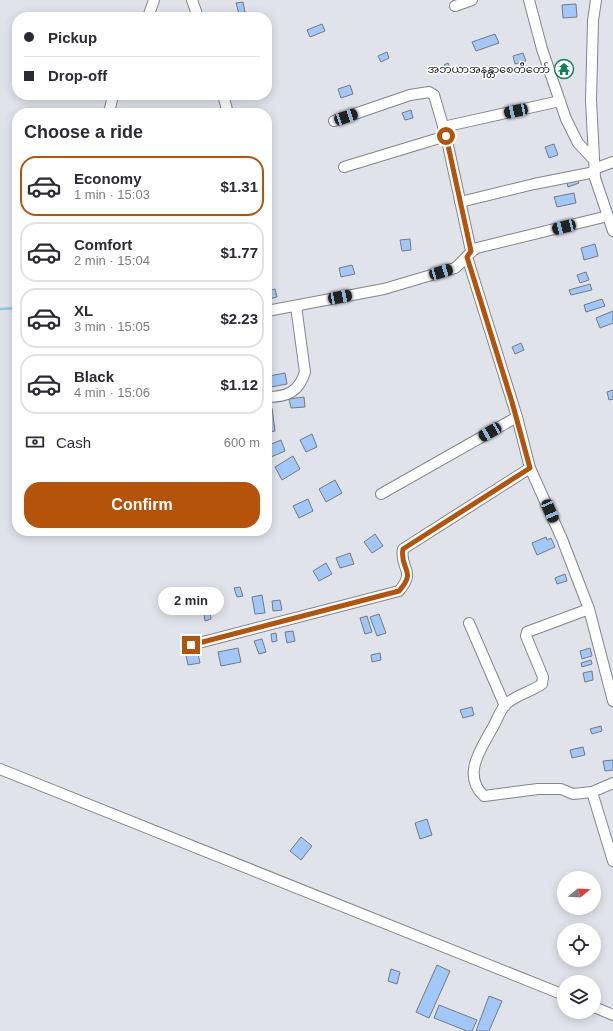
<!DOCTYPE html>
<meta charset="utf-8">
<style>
:root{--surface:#fff;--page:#f7f7f7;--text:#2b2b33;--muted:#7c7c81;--line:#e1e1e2;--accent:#b45309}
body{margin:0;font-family:Arial,"Noto Sans Myanmar",sans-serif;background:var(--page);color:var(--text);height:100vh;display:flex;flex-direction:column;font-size:15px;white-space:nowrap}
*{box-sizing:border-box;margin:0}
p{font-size:13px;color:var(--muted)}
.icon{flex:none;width:22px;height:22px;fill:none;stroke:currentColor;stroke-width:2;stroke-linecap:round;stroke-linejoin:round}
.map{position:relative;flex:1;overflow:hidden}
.drawer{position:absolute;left:12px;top:108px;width:260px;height:428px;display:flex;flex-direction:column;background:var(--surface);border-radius:16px;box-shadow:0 2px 10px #0003}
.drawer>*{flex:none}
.hud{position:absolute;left:12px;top:12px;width:260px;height:88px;border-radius:16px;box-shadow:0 2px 10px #0003;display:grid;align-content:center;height:88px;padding:0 12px;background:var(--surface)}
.needle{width:26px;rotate:72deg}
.fabs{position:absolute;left:557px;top:871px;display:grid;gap:8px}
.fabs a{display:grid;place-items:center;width:44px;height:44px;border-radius:50%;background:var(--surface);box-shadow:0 2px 10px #0003;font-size:20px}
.end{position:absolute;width:18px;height:18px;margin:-9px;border:5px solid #b45309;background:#fff;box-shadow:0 0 0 2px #fff}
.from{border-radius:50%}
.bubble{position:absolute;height:28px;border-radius:14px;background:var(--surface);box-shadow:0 2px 10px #0003;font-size:13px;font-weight:700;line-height:28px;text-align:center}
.car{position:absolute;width:12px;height:24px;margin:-12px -6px;border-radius:5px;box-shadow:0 0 3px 1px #0007;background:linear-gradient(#222 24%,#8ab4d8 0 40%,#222 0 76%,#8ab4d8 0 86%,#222 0)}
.hud b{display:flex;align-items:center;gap:14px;height:38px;font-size:15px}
.hud b+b{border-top:1px solid var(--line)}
.hud i{width:10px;height:10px;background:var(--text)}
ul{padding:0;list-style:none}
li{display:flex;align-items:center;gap:12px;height:60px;margin:0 8px 6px;padding:0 4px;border:2px solid var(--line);border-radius:16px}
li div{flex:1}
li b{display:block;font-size:15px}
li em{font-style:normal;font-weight:700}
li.current{border-color:var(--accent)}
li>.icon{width:36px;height:36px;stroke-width:1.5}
h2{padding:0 12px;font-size:18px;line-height:48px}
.pay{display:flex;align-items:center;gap:10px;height:44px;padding:0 12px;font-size:15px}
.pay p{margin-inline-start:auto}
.action{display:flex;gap:8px;margin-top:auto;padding:8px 12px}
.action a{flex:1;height:46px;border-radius:16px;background:var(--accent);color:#fff;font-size:16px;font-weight:700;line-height:46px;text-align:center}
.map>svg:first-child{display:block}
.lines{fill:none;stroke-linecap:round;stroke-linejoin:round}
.stream{stroke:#88c7e8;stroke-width:2.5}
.building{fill:#a1c8f8;stroke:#757a80}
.minor-casing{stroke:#83848c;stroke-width:12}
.minor{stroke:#fff;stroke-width:10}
.route{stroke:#b45309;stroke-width:5}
.labels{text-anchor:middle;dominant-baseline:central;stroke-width:3;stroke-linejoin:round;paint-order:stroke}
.poi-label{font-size:11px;fill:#1d1e21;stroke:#fff;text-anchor:end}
</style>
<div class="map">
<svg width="613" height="1031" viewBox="0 0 613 1031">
<rect width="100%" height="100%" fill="#e1e3eb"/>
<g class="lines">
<path class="stream" d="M0 309 17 308"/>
</g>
<path class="building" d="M243 2 245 12 239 14 236 3Z
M576 4 577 17 563 18 562 5Z
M322 24 325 31 310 37 307 30Z
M495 34 499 43 476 51 472 42Z
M387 52 389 58 381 62 378 56Z
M523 53 526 61 515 64 513 56Z
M448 63 452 73 448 74 444 65Z
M558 64H569V74H558Z
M350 85 353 94 341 98 338 89Z
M411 110 413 118 405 120 402 113Z
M554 144 558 155 549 158 545 147Z
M577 177 579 183 568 187 566 180Z
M574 193 576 203 557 207 554 197Z
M410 239 411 250 402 251 400 240Z
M595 244 598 256 584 260 581 248Z
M352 265 355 274 341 277 339 268Z
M586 272 589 280 580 283 577 275Z
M590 284 592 290 571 295 569 290Z
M275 289 277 297 269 299 267 291Z
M602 299 605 306 586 312 584 305Z
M613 311V323L600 328 596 318Z
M521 343 524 350 515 354 512 347Z
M285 373 287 384 271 387 269 376Z
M613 390V399L609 400 607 392Z
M304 397 305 407 291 408 289 399Z
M272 408 275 431 267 432V409Z
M312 434 317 447 306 452 300 440Z
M281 440 285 451 271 457 267 446Z
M293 456 300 469 282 480 275 467Z
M335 480 342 493 326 502 319 489Z
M308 499 313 511 299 518 293 506Z
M375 534 383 546 372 553 364 542Z
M546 537 547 540 551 538 555 547 537 555 532 543Z
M350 553 354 564 340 568 336 558Z
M326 563 332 574 319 581 313 571Z
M565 574 567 581 557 584 555 578Z
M240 587 243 596 237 597 234 588Z
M262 595 265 613 255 614 252 597Z
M280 600 282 610 273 611 272 601Z
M210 612 211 619 205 621 204 613Z
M379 614 386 633 377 636 370 617Z
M367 616 372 632 365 634 360 618Z
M293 631 295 641 287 643 285 632Z
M276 633 277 641 272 642 271 634Z
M262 639 266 652 259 654 254 641Z
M238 648 241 662 221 666 218 652Z
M590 648 592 656 582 659 580 651Z
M197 649 200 663 188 665 185 651Z
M380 653 381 660 372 662 371 655Z
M591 660 592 664 582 667 581 663Z
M592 671 593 680 585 682 583 673Z
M472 707 474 715 463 718 460 710Z
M601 726 602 731 592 734 590 729Z
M583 747 585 755 572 758 570 750Z
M613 760V770L605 771 603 761Z
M427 819 432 835 420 839 415 823Z
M301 837 312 846 301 860 290 851Z
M437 965 450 971 429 1018 416 1012Z
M391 969 400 972 397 984 388 981Z
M489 996 502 1001 489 1031H476Z
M439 1005 477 1020 472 1031H467L434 1018Z"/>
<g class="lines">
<defs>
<path id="minor" d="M192 0 198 17
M529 0 542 49 566 119 578 143 594 160
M596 0 593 21 591 100 595 178 613 231
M455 6 472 0
M148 17 154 0
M223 95 228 113
M109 113 113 95
M334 121 410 95 429 92 434 95 446 136 471 251
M443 127 560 101
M344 167 446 136
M594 169 613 162
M460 202 534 184 595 172
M467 257 517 417 530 468 562 539 589 609 613 701
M267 311 384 289 455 268C463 262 468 253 477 248L608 216
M267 397C287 397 299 392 305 372L296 306
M381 494 517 417
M589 609 527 632 526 636 543 677 542 684C531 692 515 695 505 705 500 711 497 720 493 727 482 747 461 775 484 796L538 789H561L573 794 592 792 613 783
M469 623 505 706
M191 645 399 591C417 570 399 569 403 549L530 468
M0 769 564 995
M592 792 613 861
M594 1007 613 1015"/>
</defs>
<use href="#minor" class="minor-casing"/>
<use href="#minor" class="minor"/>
</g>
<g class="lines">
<path class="route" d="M191 645 399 591C418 570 399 570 403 549L530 468 512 402 467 257 471 251 446 136"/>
</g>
<defs>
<symbol id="temple-ring" viewBox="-11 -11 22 22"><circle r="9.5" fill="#fff" stroke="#0d7f5c" stroke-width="1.5"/><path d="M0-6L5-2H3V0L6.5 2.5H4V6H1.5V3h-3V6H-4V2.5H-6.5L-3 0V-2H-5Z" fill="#0d7f5c"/></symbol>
</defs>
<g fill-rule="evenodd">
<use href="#temple-ring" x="553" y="58" width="22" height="22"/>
</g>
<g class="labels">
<g class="poi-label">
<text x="550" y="69">အဘယာအနန္တာစေတီတော်</text>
</g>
</g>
</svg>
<div class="fabs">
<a><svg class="needle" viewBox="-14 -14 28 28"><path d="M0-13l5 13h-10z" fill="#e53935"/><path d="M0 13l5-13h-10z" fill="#7c7c81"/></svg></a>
<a><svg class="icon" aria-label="locate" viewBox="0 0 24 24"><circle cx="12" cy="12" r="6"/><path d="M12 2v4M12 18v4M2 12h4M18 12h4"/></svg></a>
<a><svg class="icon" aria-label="layers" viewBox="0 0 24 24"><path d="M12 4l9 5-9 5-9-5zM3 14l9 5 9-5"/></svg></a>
</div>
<i class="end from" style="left:446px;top:136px"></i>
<i class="end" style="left:191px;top:645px"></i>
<div class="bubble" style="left:158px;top:587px;width:66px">2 min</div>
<i class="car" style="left:516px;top:111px;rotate:258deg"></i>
<i class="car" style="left:346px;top:117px;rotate:71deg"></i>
<i class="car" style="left:564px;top:227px;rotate:256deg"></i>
<i class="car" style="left:441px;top:272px;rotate:74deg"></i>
<i class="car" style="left:340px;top:297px;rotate:79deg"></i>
<i class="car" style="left:490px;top:432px;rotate:240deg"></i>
<i class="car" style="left:550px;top:511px;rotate:157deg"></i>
<div class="hud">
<b><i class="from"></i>Pickup</b>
<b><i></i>Drop-off</b>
</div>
<section class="drawer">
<h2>Choose a ride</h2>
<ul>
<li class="current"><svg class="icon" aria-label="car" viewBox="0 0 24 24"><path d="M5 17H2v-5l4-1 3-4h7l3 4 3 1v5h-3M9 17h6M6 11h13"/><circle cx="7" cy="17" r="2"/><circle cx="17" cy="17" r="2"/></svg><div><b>Economy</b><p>1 min · 15:03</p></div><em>$1.31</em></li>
<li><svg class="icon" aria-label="car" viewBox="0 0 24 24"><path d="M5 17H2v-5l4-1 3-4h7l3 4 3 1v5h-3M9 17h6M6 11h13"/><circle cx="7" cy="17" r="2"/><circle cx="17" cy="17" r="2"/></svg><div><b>Comfort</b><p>2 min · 15:04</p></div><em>$1.77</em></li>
<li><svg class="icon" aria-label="car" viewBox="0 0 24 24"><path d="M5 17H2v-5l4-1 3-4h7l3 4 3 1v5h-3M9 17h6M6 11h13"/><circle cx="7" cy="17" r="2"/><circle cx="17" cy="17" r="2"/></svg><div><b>XL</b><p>3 min · 15:05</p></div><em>$2.23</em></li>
<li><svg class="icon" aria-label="car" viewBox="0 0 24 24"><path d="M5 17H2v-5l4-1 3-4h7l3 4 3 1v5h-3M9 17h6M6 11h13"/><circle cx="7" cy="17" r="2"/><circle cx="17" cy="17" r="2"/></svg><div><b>Black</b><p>4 min · 15:06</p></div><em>$1.12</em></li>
</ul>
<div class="pay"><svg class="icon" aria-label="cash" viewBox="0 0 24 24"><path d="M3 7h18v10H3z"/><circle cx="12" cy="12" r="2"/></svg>Cash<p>600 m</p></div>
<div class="action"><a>Confirm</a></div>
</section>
</div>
